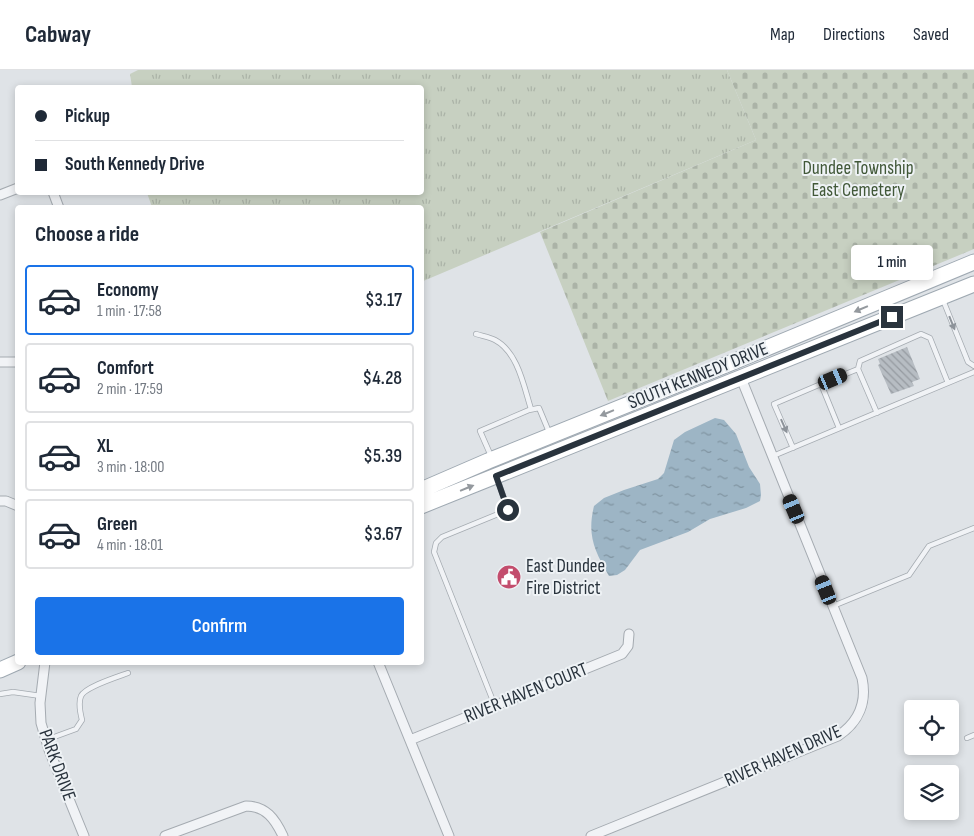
<!DOCTYPE html>
<meta charset="utf-8">
<style>
:root{--surface:#fff;--page:#f6f6f7;--text:#1f2937;--muted:#747a83;--line:#e0e1e3;--accent:#1a73e8}
body{margin:0;font-family:"Sofia Sans Condensed",sans-serif;background:var(--page);color:var(--text);height:100vh;display:flex;flex-direction:column;font-size:19px;white-space:nowrap}
*{box-sizing:border-box;margin:0}
p{font-size:16px;color:var(--muted)}
.icon{flex:none;width:28px;height:28px;fill:none;stroke:currentColor;stroke-width:2;stroke-linecap:round;stroke-linejoin:round}
.map{position:relative;flex:1;overflow:hidden}
.side{position:absolute;left:15px;top:135px;width:409px;height:460px;display:flex;flex-direction:column;background:var(--surface);border-radius:5px;box-shadow:0 2px 8px #0003}
.side>*{flex:none}
.top-card{position:absolute;left:15px;top:15px;width:409px;height:110px;border-radius:5px;box-shadow:0 2px 8px #0003;display:grid;align-content:center;height:110px;padding:0 20px;background:var(--surface)}
.buttons{position:absolute;left:904px;top:630px;display:grid;gap:10px}
.buttons a{display:grid;place-items:center;width:55px;height:55px;border-radius:5px;background:var(--surface);box-shadow:0 2px 8px #0003;font-size:25px}
.end{position:absolute;width:22px;height:22px;margin:-11px;border:6px solid #29333d;background:#fff;box-shadow:0 0 0 2px #fff}
.from{border-radius:50%}
.bubble{position:absolute;height:35px;border-radius:5px;background:var(--surface);box-shadow:0 2px 8px #0003;font-size:16px;font-weight:600;line-height:35px;text-align:center}
.car{position:absolute;width:15px;height:30px;margin:-15px -8px;border-radius:6px;box-shadow:0 0 4px 1px #0007;background:linear-gradient(#222 24%,#8ab4d8 0 40%,#222 0 76%,#8ab4d8 0 86%,#222 0)}
.top-card b{display:flex;align-items:center;gap:18px;height:48px;font-size:19px}
.top-card b+b{border-top:1px solid var(--line)}
.top-card i{width:12px;height:12px;background:var(--text)}
ul{padding:0;list-style:none}
li{display:flex;align-items:center;gap:15px;height:70px;margin:0 10px 8px;padding:0 10px;border:2px solid var(--line);border-radius:5px}
li div{flex:1}
li b{display:block;font-size:19px}
li em{font-style:normal;font-weight:600}
li.current{border-color:var(--accent)}
li>.icon{width:45px;height:45px;stroke-width:1.5}
h2{padding:0 20px;font-size:22px;line-height:60px}
.cta{display:flex;gap:10px;margin-top:auto;padding:10px 20px}
.cta a{flex:1;height:58px;border-radius:5px;background:var(--accent);color:#fff;font-size:20px;font-weight:600;line-height:58px;text-align:center}
header{display:flex;align-items:center;gap:30px;box-sizing:border-box;height:70px;padding:0 25px;background:var(--surface);border-bottom:1px solid var(--line)}
header strong{font-size:24px}
nav{display:flex;gap:28px;margin-inline-start:auto;font-size:18px}
.map>svg:first-child{display:block}
.grass{fill:url(#grass-tufts)}
.cemetery{fill:url(#cemetery-stones)}
.water{fill:url(#water-ripples)}
.building{fill:url(#building-back-hatch)}
.lines{fill:none;stroke-linecap:round;stroke-linejoin:round}
.lane-casing{stroke:#a5abb1;stroke-width:6}
.street-casing{stroke:#a5abb1;stroke-width:11}
.primary-casing{stroke:#9fa9b2;stroke-width:17}
.lane{stroke:#f1f3f6;stroke-width:4.5}
.street{stroke:#f1f3f6;stroke-width:9}
.primary{stroke:#fff;stroke-width:15}
.oneway{fill:#94999e}
.oneway2{fill:#8d939a}
.route{stroke:#29333d;stroke-width:6}
.labels{text-anchor:middle;dominant-baseline:central;stroke-width:4;stroke-linejoin:round;paint-order:stroke}
.park-label{font-size:19px;fill:#415838;stroke:#eef2f5}
.street-label{font-size:19px;fill:#29333d;stroke:#eef2f5}
.poi-label{font-size:19px;fill:#29333d;stroke:#eef2f5;text-anchor:start}
</style>
<header>
<strong>Cabway</strong>
<nav><a>Map</a><a>Directions</a><a>Saved</a></nav>
</header>
<div class="map">
<svg width="974" height="766" viewBox="0 0 974 766">
<defs>
<pattern id="grass-tufts" width="24" height="20" patternUnits="userSpaceOnUse" patternTransform="scale(1.25)"><rect width="24" height="20" fill="#c7d0c1"/><path d="M3 7l-1-3M5 7V3M7 7l1-3M15 17l-1-3M17 17v-4M19 17l1-3" fill="none" stroke="#abb3a7"/></pattern>
<pattern id="cemetery-stones" width="16" height="16" patternUnits="userSpaceOnUse" patternTransform="scale(1.25)"><rect width="16" height="16" fill="#c7d0c1"/><path d="M2 7V4a2 2 0 0 1 4 0v3zM10 15v-3a2 2 0 0 1 4 0v3z" fill="#abb3a7"/></pattern>
<pattern id="water-ripples" width="26" height="14" patternUnits="userSpaceOnUse" patternTransform="scale(1.25)"><rect width="26" height="14" fill="#9db5c5"/><path d="M2 4q2-2 4 0t4 0M15 11q2-2 4 0t4 0" fill="none" stroke="#8094a1"/></pattern>
<pattern id="building-back-hatch" width="6" height="6" patternUnits="userSpaceOnUse" patternTransform="scale(1.25)"><rect width="6" height="6" fill="#b7bdc3"/><path d="M-1 5l2 2M0 0l6 6M5-1l2 2" fill="none" stroke="#959aa0"/></pattern>
</defs>
<rect width="100%" height="100%" fill="#dfe3e7"/>
<path class="grass" d="M138 0H727L756 70 421 212V138L152 137 147 123 421 122V18L132 17 130 4Z"/>
<path class="cemetery" d="M727 0H974V179L608 331 540 162 756 70Z"/>
<path class="water" d="M715 348 724 350 736 364 749 397 760 414 761 425 760 431 746 438 710 449 688 462 640 480 625 500 617 505 609 506C594 480 587 465 594 436L604 428 624 420 658 409 664 403 674 370 685 362Z"/>
<path class="building" d="M907 277 920 309 912 312 914 316 891 324 878 295 880 294 878 289Z"/>
<g class="lines">
<defs>
<path id="lane" d="M943 230 968 292 974 296
M476 264C482 266 489 267 495 270 518 282 524 317 531 339
M858 299 860 291 921 264 930 268 948 313
M821 314 858 299 877 343
M793 378 774 334 821 314 839 358
M491 386 480 361 529 340 539 338 549 362
M773 386 974 302
M833 536 909 505 929 476 974 458
M0 624 13 622 41 626
M495 636 434 482 436 473 442 467 508 440 497 408
M967 668 974 665
M46 670 76 659 82 650C80 642 78 633 81 626 85 617 117 607 128 603"/>
<path id="street" d="M53 122 59 138
M0 125 18 118
M0 292H18
M0 431H6L18 436
M45 592 40 633 41 653 49 680 84 766
M378 592 449 766
M410 670 622 584 628 576 629 564
M165 766 246 736C266 736 275 749 283 766
M591 766 838 666C859 652 867 632 862 608L741 308"/>
<path id="primary" d="M421 420 488 391 733 292 974 192
M421 436 974 214
M0 600 18 592"/>
</defs>
<use href="#lane" class="lane-casing"/>
<use href="#street" class="street-casing"/>
<use href="#primary" class="primary-casing"/>
<use href="#lane" class="lane"/>
<use href="#street" class="street"/>
<use href="#primary" class="primary"/>
</g>
<defs><path id="oneway-solid" d="M-6-.8H1V-3.2L6.5 0L1 3.2V.8H-6Z" transform="scale(1.25)"/></defs>
<g class="oneway">
<use href="#oneway-solid" transform="translate(861 239) rotate(157)"/>
<use href="#oneway-solid" transform="translate(607 343) rotate(158)"/>
<use href="#oneway-solid" transform="translate(467 418) rotate(-22)"/>
</g>
<g class="oneway2">
<use href="#oneway-solid" transform="translate(952 253) rotate(68)"/>
<use href="#oneway-solid" transform="translate(784 356) rotate(66)"/>
</g>
<g class="lines">
<path class="route" d="M508 440 496 406 892 247"/>
</g>
<defs>
<symbol id="civic-disc" viewBox="-11 -11 22 22"><circle r="9.5" fill="#c34d6d" stroke="#eef2f5"/><path d="M-.6-6.5H3V-4.5H.6V-3L4-1V1h2V6H-6V1h2V-1L-.6-3ZM-1.2 2.5V6h2.4V2.5Z" fill="#fff"/></symbol>
</defs>
<g fill-rule="evenodd">
<use href="#civic-disc" x="495" y="493" width="28" height="28"/>
</g>
<g class="labels">
<g class="park-label">
<text x="858" y="98">Dundee Township<tspan x="858" dy="22">East Cemetery</tspan></text>
</g>
<g class="street-label">
<text transform="translate(698 306) rotate(-22)">SOUTH KENNEDY DRIVE</text>
<text transform="translate(526 623) rotate(-22)">RIVER HAVEN COURT</text>
<text transform="translate(783 686) rotate(-24)">RIVER HAVEN DRIVE</text>
<text transform="translate(57 695) rotate(70)">PARK DRIVE</text>
</g>
<g class="poi-label">
<text x="526" y="496">East Dundee<tspan x="526" dy="22">Fire District</tspan></text>
</g>
</g>
</svg>
<div class="buttons">
<a><svg class="icon" aria-label="locate" viewBox="0 0 24 24"><circle cx="12" cy="12" r="6"/><path d="M12 2v4M12 18v4M2 12h4M18 12h4"/></svg></a>
<a><svg class="icon" aria-label="layers" viewBox="0 0 24 24"><path d="M12 4l9 5-9 5-9-5zM3 14l9 5 9-5"/></svg></a>
</div>
<i class="end from" style="left:508px;top:440px"></i>
<i class="end" style="left:892px;top:247px"></i>
<div class="bubble" style="left:851px;top:175px;width:82px">1 min</div>
<i class="car" style="left:833px;top:309px;rotate:67deg"></i>
<i class="car" style="left:794px;top:439px;rotate:337deg"></i>
<i class="car" style="left:826px;top:520px;rotate:338deg"></i>
<div class="top-card">
<b><i class="from"></i>Pickup</b>
<b><i></i>South Kennedy Drive</b>
</div>
<section class="side">
<h2>Choose a ride</h2>
<ul>
<li class="current"><svg class="icon" aria-label="car" viewBox="0 0 24 24"><path d="M5 17H2v-5l4-1 3-4h7l3 4 3 1v5h-3M9 17h6M6 11h13"/><circle cx="7" cy="17" r="2"/><circle cx="17" cy="17" r="2"/></svg><div><b>Economy</b><p>1 min · 17:58</p></div><em>$3.17</em></li>
<li><svg class="icon" aria-label="car" viewBox="0 0 24 24"><path d="M5 17H2v-5l4-1 3-4h7l3 4 3 1v5h-3M9 17h6M6 11h13"/><circle cx="7" cy="17" r="2"/><circle cx="17" cy="17" r="2"/></svg><div><b>Comfort</b><p>2 min · 17:59</p></div><em>$4.28</em></li>
<li><svg class="icon" aria-label="car" viewBox="0 0 24 24"><path d="M5 17H2v-5l4-1 3-4h7l3 4 3 1v5h-3M9 17h6M6 11h13"/><circle cx="7" cy="17" r="2"/><circle cx="17" cy="17" r="2"/></svg><div><b>XL</b><p>3 min · 18:00</p></div><em>$5.39</em></li>
<li><svg class="icon" aria-label="car" viewBox="0 0 24 24"><path d="M5 17H2v-5l4-1 3-4h7l3 4 3 1v5h-3M9 17h6M6 11h13"/><circle cx="7" cy="17" r="2"/><circle cx="17" cy="17" r="2"/></svg><div><b>Green</b><p>4 min · 18:01</p></div><em>$3.67</em></li>
</ul>
<div class="cta"><a>Confirm</a></div>
</section>
</div>
